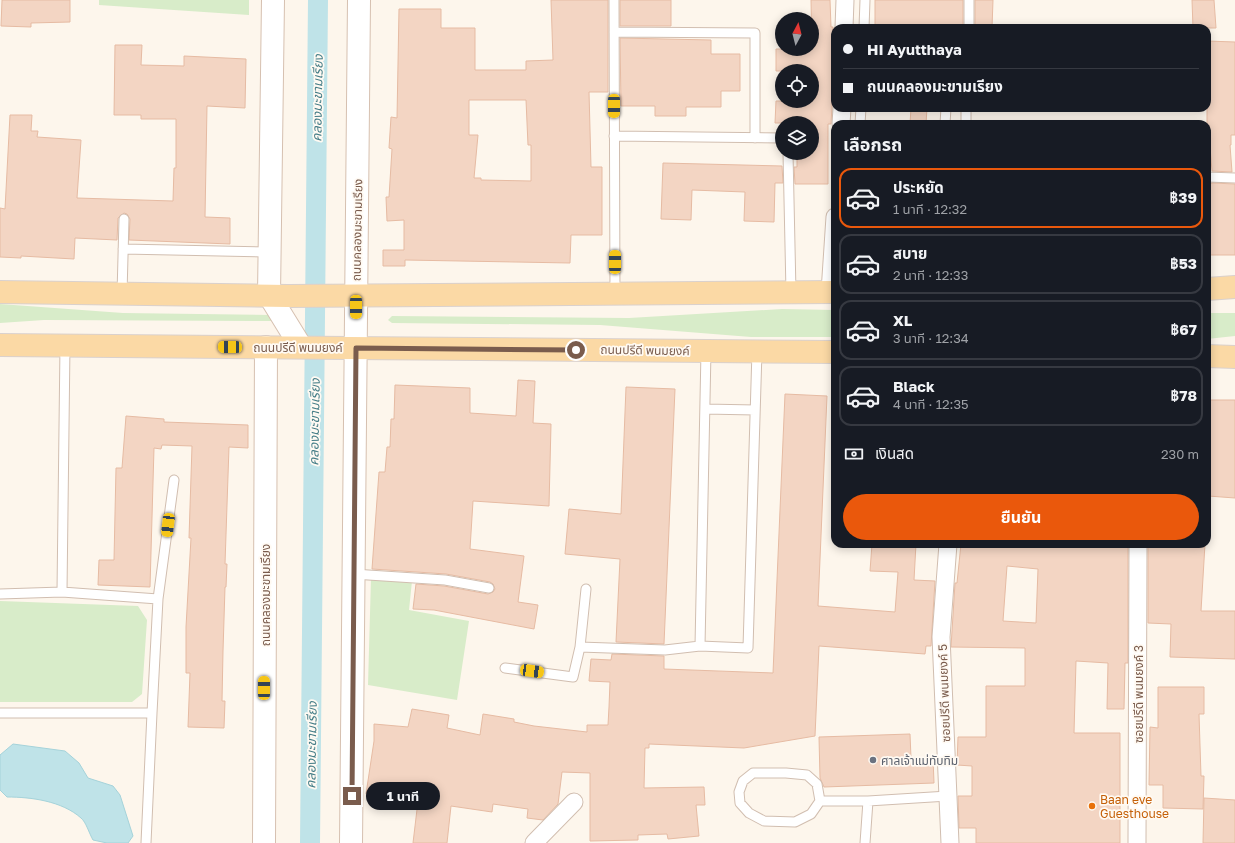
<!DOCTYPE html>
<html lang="th">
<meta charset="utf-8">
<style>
:root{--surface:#171b24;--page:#242831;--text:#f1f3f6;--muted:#9ea1a6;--line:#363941;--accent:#ea580c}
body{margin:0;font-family:"Golos Text","Noto Sans Thai",sans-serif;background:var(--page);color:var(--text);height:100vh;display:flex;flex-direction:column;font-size:15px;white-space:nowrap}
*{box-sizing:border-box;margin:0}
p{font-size:13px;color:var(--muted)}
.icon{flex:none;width:22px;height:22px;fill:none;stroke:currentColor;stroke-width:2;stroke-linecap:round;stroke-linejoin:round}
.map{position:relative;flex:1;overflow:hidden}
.side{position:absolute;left:831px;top:120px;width:380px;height:428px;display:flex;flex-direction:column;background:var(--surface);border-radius:12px;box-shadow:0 2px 10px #0003}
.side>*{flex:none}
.top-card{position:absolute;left:831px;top:24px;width:380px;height:88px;border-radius:12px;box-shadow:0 2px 10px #0003;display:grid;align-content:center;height:88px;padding:0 12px;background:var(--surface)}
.needle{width:26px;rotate:7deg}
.tools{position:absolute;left:775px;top:12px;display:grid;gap:8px}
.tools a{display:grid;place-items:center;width:44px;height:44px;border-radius:50%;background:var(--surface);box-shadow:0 2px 10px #0003;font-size:20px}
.end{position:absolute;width:18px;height:18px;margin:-9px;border:5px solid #7a5c4d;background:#fff;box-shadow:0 0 0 2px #fff}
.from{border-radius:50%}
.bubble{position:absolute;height:28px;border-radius:14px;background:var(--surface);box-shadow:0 2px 10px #0003;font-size:13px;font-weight:700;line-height:28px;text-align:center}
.car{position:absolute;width:12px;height:24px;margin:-12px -6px;border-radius:5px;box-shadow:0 0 3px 1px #0007;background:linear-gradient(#f5c518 24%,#345 0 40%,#f5c518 0 76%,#345 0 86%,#f5c518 0)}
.top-card b{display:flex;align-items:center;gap:14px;height:38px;font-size:15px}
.top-card b+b{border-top:1px solid var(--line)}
.top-card i{width:10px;height:10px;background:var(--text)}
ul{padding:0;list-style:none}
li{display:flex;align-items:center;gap:12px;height:60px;margin:0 8px 6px;padding:0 4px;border:2px solid var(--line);border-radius:12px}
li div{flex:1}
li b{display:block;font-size:15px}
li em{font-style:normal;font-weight:700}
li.selected{border-color:var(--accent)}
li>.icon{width:36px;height:36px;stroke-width:1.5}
h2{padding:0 12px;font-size:18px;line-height:48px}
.pay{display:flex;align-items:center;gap:10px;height:44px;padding:0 12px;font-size:15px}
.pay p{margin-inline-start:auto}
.action{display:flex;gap:8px;margin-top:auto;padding:8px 12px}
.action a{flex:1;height:46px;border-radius:24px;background:var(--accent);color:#fff;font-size:16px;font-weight:700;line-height:46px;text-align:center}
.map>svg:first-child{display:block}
.green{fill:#d8ecc9}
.water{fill:#bfe3e8;stroke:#a5d3da}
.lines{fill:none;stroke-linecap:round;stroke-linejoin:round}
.canal{stroke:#bfe3e8;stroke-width:20}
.building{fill:#f3d5c3;stroke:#e6bba3;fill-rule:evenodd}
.lane-casing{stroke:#d1beb0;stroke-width:11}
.street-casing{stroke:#d1beb0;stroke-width:19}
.secondary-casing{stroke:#d6c0b0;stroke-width:24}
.primary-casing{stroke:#dad1cd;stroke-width:24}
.lane{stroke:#fff;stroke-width:9}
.street{stroke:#fff;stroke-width:17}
.secondary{stroke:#fff;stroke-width:22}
.primary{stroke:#fbd9a5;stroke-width:22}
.route{stroke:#7a5c4d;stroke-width:5}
.worship-dot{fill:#6b7280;stroke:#fffaf3;stroke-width:1.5}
.food-dot{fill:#e8710a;stroke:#fffaf3;stroke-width:1.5}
.labels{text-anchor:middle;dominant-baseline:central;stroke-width:3.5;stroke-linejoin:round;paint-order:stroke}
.street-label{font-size:12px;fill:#7a5c4d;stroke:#fffaf3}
.worship-label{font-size:12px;fill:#5b616d;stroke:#fffaf3;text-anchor:start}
.food-label{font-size:12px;fill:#c56008;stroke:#fffaf3;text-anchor:start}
.water-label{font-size:13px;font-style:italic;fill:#437c86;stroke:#fffaf3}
</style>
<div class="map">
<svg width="1235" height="843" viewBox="0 0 1235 843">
<rect width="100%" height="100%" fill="#fdf6ec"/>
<path class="green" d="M99 0H249V15L99 5Z
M0 304 123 313 272 315 274 321 44 320 0 323Z
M782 309 835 310V337H751L600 325 392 323 388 320 392 316 629 318Z
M1207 313H1235V336L1207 339Z
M371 578 412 581 409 610 469 621 457 700 368 685Z
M0 601 138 606 147 620 142 694 132 702H0Z"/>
<path class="water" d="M13 744 65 751 79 763 88 778 113 786 120 795 133 836 128 843H107L93 840C89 833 86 822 81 818 62 801 31 797 7 797L0 790V755Z"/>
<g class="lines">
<path class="canal" d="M310 843 318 0"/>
</g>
<path class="building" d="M2 0H70V22L31 23V27L1 26Z
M551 0H608V92H589L591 167H602V235H571L570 263 405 260V266H383V250H404V220L387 221 386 197H389L392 149 389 148 391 117 397 118 399 9H441V28H475V70H526V61L553 60ZM469 100H526L528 145H531V181L481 180V178H474L478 135H469Z
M620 0H671V26H620Z
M811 0H830L831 27H833L832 106 831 124H828V184H795L794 167H797V153H812V123H775L776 101H812V71H776V49H812Z
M875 0H963V28L875 27Z
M975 0H993L992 28H975Z
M1192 0H1214L1216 28H1193Z
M620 38 711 40V54H740V91H721V107H686V116H655V106H621Z
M1207 41 1235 42V135H1231V145H1230L1232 172 1212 171 1210 147H1207Z
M115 45H142L141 65 184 66V56L246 59 245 108 207 106 205 217 230 218V244L129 240 130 219 127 214 124 213 118 218 117 240 75 238 74 259 21 256V258L0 257V208L5 209 10 115H32L31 131H38L37 137 81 140 77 198 173 201 174 168H176V119H141V115H114Z
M911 108H927L926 124H910Z
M663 163 782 166 783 183H775L774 222 744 221 745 192 692 190 691 220 661 219Z
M1213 183 1235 184V255H1207V184Z
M518 380 535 381 533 423 551 424 549 506 473 501 470 549 524 556 518 602 538 605 534 629 434 610 413 609 416 584 444 586 488 594 493 592 495 589 493 584 490 582 446 574 372 569 379 472H385L387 447H390L391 419H394L395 385 470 388V413L516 416Z
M626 387 675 389 664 644 616 642 620 559 565 554 569 509 621 514Z
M785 394 827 396 818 606 895 612 898 572 870 571 872 544H916L914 580 935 581 931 646H926L925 654 819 646 815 736 744 748 649 744V748H645L644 788 704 787 705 805H696L699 836 668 839 667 834 638 835V840L590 841V773L562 772 558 804 543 820 527 818 528 809 493 804 492 812 451 806 447 843H413L418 801 366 794 374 741V724L408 727 412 709 449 715 447 728 480 735 483 714 514 719V722L534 726 587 732V725H608L609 707 610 682 589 681 591 659 611 660 612 654 664 656V669L773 673Z
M1207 400H1235V498L1208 496 1209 451V439L1207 438Z
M126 416 164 419V422L248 425V448L229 447 225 564H227L226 587H225L223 651 222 701H225L224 728 188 727 190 673H186V627L191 538H189L192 446 162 445 161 449 154 448 150 587 98 585 99 560H114L116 468H122Z
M961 544 988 546 989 544H1128V663H1125L1124 709H1107L1108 663 1076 661 1074 733H1120V843H976V828H959L958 796H972V766L957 765 958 737H986V686H1025V648L951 647 955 583H957ZM1007 566 1038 569 1036 623 1003 621Z
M1148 544H1205L1201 611H1235V659L1170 657 1171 624 1148 623Z
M1158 687H1204V714H1199L1201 776H1204L1203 809 1163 808V785H1149L1150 727 1158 728Z
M910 734 911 758 933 757 934 783 824 787 820 778 819 737Z
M1204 798 1235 800V843H1203Z"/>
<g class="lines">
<defs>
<path id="lane" d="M614 0 615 293
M864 28 865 0
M969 28V0
M614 32 755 33V138
M860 124 861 108
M945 124 946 108
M966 124V108
M614 136 782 138
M788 153 791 292
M1207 177 1235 178
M123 249 269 252
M122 294 124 219
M706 351 700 646 748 648 757 351
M705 409 755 410
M353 574 445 580 489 588
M62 592 65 345
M0 594 62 592 158 599 152 713H0
M158 599 174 480
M580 647 665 650 700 646
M505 668 573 677 580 647 586 589
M820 801 811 814 795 822 764 821 749 813 740 803 739 792 743 781 753 773H786L807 775 817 784 820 801H868
M146 843 152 713
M865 843 868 801 948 796"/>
<path id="street" d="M844 28 845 0
M841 124 842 108
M830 292 835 217
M948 544 941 637 950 843
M534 843 574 802
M1137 843 1138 544"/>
<path id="secondary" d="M273 0 269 295 301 347
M264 843 266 347
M351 843 359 0"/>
<path id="primary" d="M1207 289 1235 287
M0 292 288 296 835 292
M0 345 835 352
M1207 356 1235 357"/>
</defs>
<use href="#lane" class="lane-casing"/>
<use href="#street" class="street-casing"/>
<use href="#secondary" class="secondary-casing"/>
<use href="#primary" class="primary-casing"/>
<use href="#lane" class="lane"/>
<use href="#street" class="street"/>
<use href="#secondary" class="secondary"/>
<use href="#primary" class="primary"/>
</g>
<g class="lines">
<path class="route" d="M352 796 356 348 576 350"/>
</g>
<circle class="worship-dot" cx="873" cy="760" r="4"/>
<circle class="food-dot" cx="1092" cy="806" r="4"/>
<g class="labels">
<g class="street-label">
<text transform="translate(357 230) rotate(-89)">ถนนคลองมะขามเรียง</text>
<text x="298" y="347">ถนนปรีดี พนมยงค์</text>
<text transform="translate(645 350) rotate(1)">ถนนปรีดี พนมยงค์</text>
<text transform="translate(265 595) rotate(-90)">ถนนคลองมะขามเรียง</text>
<text transform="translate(944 693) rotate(-92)">ซอยปรีดี พนมยงค์ 5</text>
<text transform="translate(1138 694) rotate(-90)">ซอยปรีดี พนมยงค์ 3</text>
</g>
<g class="worship-label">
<text x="881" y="760">ศาลเจ้าแม่ทับทิม</text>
</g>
<g class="food-label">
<text x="1100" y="799">Baan eve<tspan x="1100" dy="14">Guesthouse</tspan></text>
</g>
<g class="water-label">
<text transform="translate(317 98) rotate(-89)">คลองมะขามเรียง</text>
<text transform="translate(314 422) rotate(-89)">คลองมะขามเรียง</text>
<text transform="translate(311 745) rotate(-89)">คลองมะขามเรียง</text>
</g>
</g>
</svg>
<div class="tools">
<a><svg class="needle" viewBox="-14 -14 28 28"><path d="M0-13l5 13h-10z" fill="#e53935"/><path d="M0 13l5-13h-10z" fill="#9ea1a6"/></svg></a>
<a><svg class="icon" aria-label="locate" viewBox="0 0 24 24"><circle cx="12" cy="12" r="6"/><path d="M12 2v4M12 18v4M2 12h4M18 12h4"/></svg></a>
<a><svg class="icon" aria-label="layers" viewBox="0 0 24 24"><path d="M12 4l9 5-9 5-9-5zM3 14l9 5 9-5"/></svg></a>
</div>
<i class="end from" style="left:576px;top:350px"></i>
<i class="end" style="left:352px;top:796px"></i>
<div class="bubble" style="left:366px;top:782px;width:74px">1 นาที</div>
<i class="car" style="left:614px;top:106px;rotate:180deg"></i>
<i class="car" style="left:615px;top:262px;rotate:0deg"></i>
<i class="car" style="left:356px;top:307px;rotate:180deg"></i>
<i class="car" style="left:230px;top:347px;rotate:271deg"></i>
<i class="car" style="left:168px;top:525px;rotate:187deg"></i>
<i class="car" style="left:532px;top:671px;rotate:98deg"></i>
<i class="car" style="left:264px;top:688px;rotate:0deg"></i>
<div class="top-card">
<b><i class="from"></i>HI Ayutthaya</b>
<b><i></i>ถนนคลองมะขามเรียง</b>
</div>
<section class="side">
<h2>เลือกรถ</h2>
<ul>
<li class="selected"><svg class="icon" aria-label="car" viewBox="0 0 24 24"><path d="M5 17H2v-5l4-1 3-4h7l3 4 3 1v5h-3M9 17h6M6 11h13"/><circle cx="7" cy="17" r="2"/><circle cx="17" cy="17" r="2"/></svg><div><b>ประหยัด</b><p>1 นาที · 12:32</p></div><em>฿39</em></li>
<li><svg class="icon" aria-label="car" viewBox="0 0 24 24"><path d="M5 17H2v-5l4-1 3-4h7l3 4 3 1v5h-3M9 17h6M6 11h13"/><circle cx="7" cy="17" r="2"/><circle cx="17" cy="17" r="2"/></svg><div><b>สบาย</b><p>2 นาที · 12:33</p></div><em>฿53</em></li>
<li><svg class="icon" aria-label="car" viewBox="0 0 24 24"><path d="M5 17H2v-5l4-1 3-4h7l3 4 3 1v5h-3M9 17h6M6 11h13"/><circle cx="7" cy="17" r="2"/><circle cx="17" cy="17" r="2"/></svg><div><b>XL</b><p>3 นาที · 12:34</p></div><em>฿67</em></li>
<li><svg class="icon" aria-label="car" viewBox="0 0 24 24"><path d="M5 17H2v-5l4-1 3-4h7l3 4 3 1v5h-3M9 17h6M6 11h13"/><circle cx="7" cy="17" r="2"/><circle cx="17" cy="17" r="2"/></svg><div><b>Black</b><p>4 นาที · 12:35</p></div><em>฿78</em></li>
</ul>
<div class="pay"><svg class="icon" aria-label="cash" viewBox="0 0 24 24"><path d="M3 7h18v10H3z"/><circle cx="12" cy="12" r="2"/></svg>เงินสด<p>230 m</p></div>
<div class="action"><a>ยืนยัน</a></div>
</section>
</div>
